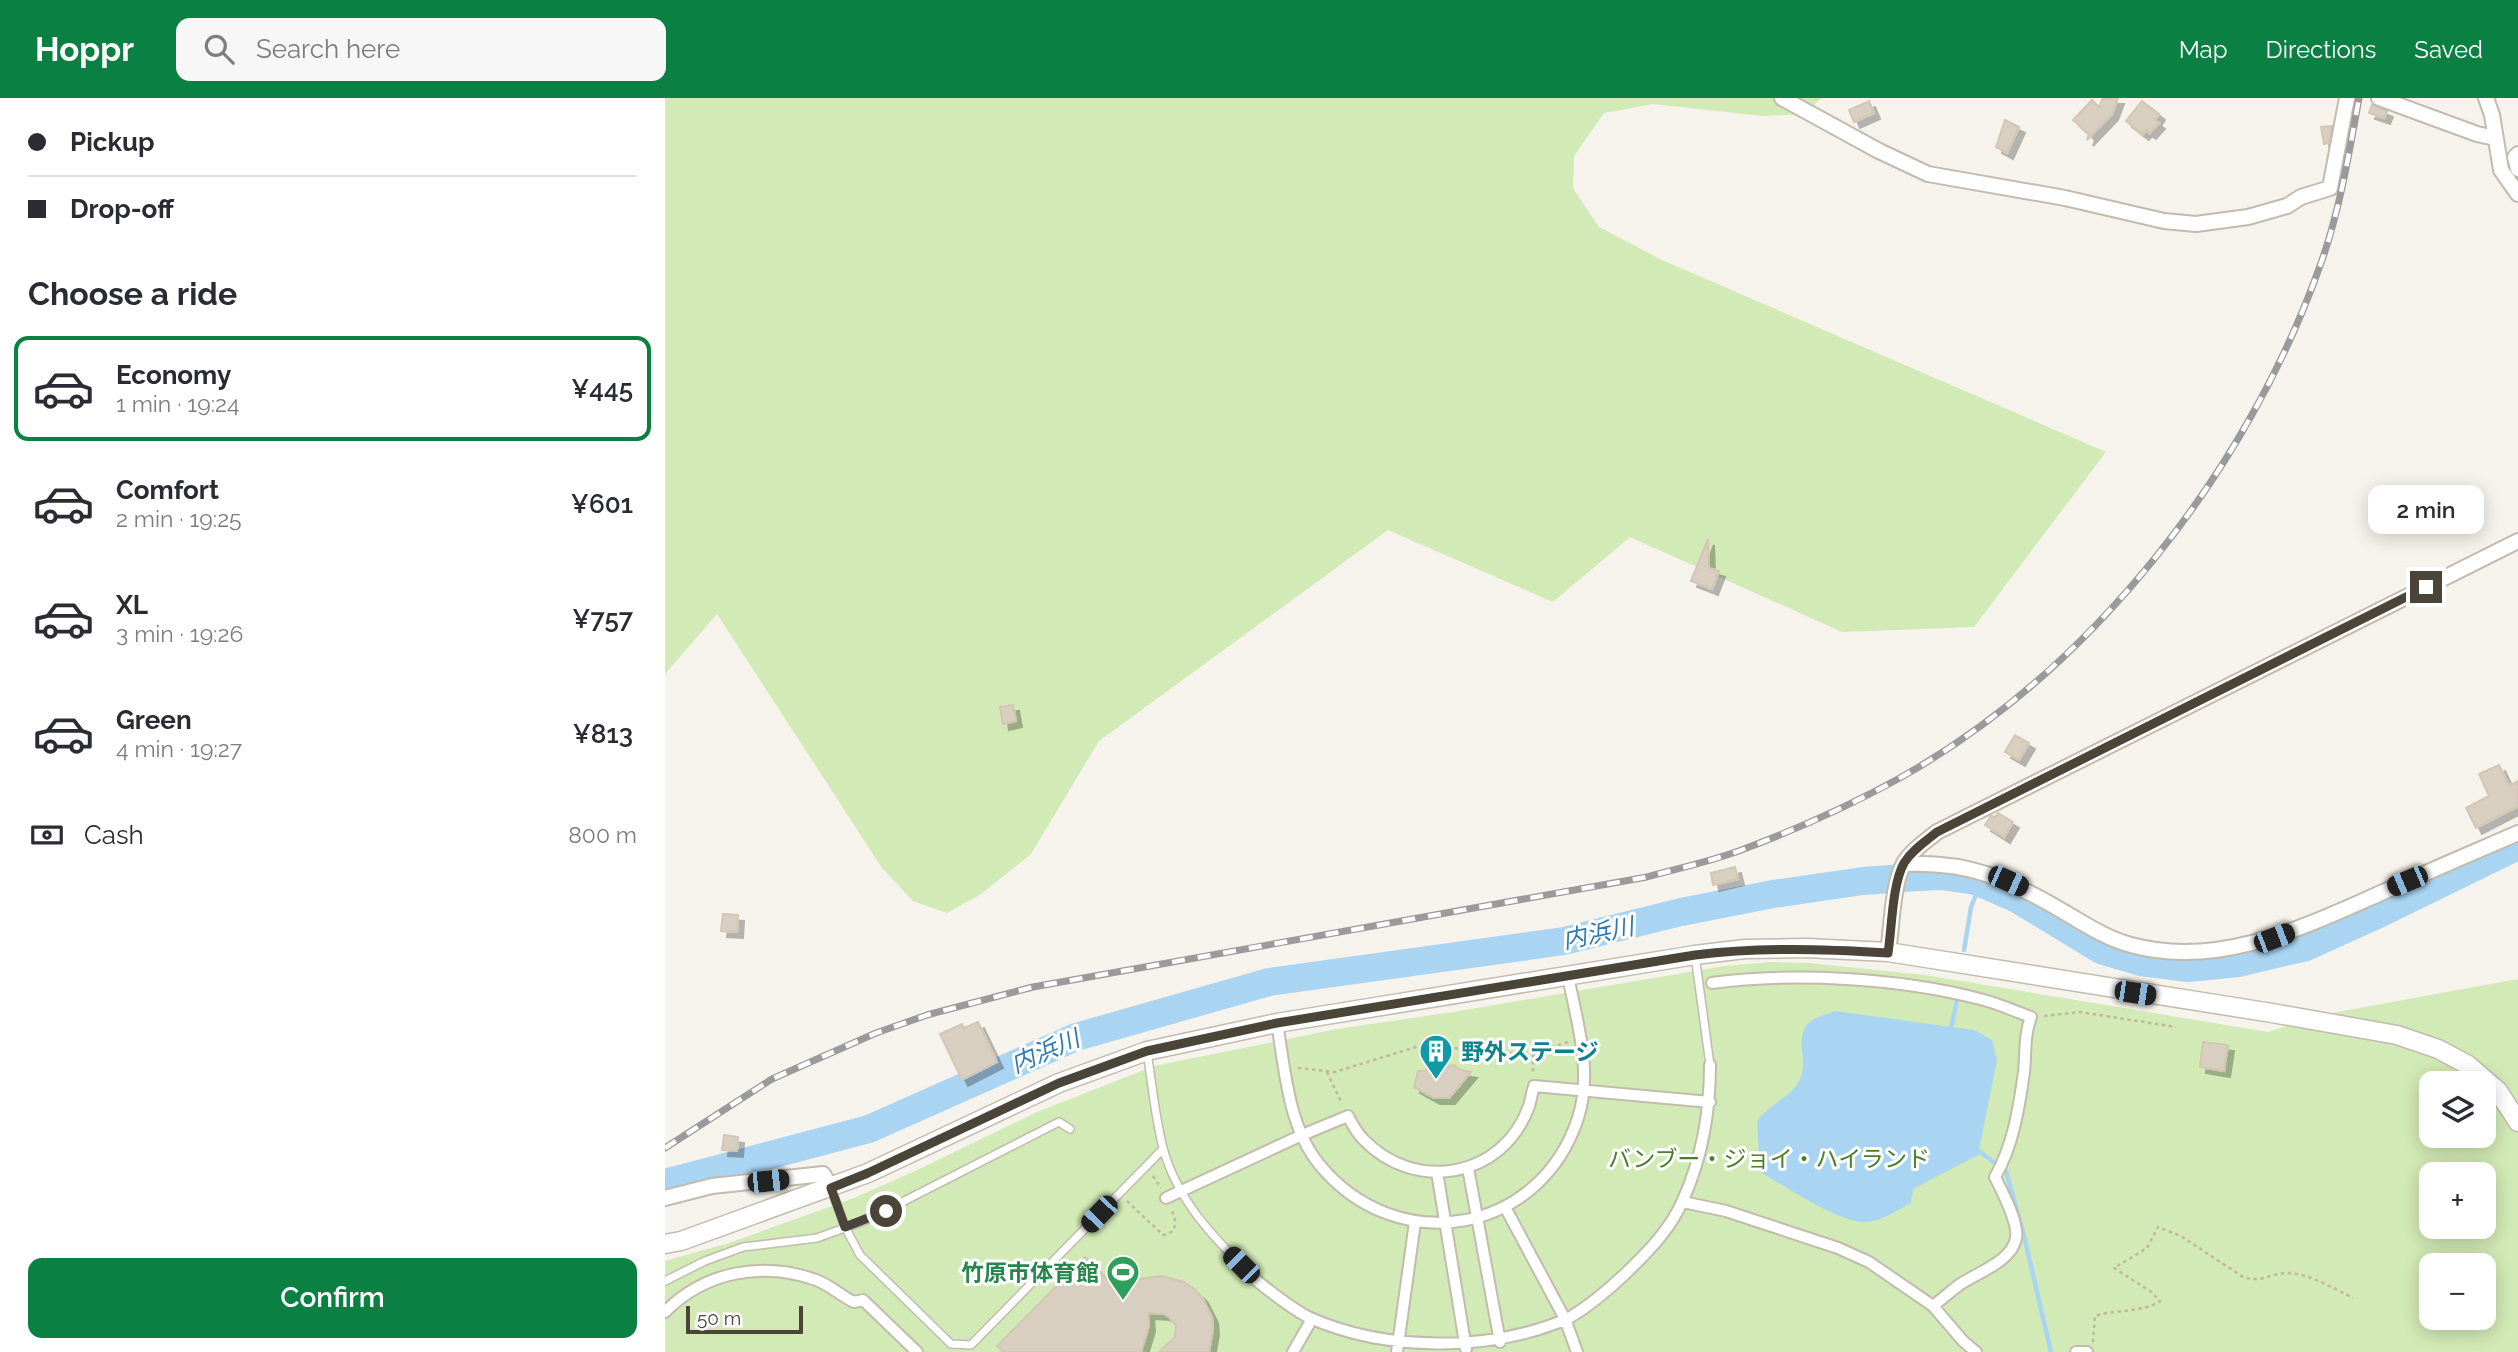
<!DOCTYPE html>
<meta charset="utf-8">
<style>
:root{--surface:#fff;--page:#f7f7f7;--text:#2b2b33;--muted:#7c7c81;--line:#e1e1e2;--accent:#0b8043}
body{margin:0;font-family:Raleway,"Noto Sans JP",sans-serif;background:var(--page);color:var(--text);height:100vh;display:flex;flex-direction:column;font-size:26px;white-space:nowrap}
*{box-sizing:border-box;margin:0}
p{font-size:23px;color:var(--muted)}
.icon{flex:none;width:38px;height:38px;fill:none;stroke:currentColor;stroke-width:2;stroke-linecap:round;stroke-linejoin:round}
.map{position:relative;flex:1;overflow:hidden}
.panel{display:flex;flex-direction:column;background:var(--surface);width:665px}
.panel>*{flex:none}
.hud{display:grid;align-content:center;height:154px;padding:0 28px;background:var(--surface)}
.buttons{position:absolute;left:1754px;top:973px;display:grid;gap:14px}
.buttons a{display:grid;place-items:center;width:77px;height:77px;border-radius:14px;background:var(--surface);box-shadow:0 4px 18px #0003;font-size:35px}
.scale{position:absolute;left:21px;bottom:18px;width:117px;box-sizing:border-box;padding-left:7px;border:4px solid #4b4439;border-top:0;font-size:19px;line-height:24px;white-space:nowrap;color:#4b4439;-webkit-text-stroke:5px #fff;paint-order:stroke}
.end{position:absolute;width:32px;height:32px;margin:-16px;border:9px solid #4b4439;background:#fff;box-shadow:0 0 0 4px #fff}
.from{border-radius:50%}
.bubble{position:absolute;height:49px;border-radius:14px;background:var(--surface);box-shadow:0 4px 18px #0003;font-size:23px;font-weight:600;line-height:49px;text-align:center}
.car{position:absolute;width:21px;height:42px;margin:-21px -10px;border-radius:9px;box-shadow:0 0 5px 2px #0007;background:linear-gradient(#222 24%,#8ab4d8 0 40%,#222 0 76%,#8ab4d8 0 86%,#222 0)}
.hud b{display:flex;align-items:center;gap:24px;height:66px;font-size:26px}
.hud b+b{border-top:2px solid var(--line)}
.hud i{width:18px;height:18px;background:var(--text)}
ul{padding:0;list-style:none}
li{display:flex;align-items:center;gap:21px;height:105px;margin:0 14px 10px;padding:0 14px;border:4px solid transparent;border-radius:14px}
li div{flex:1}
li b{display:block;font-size:26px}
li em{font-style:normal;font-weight:600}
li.active{border-color:var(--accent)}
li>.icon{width:63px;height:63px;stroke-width:1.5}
h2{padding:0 28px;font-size:32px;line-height:84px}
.pay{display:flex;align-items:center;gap:18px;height:77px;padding:0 28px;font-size:26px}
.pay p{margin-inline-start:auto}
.cta{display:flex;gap:14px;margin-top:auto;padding:14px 28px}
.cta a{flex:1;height:80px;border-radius:14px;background:var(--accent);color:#fff;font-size:28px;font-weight:600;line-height:80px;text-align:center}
header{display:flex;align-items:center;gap:42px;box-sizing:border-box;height:98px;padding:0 35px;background:var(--accent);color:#fff}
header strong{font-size:33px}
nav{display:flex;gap:38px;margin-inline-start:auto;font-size:24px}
.search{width:490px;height:63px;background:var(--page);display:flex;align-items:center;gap:18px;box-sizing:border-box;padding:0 24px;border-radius:14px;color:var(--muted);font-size:26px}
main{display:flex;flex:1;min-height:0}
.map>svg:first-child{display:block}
.green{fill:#d2eab5;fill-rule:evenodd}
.water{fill:#a9d4f2}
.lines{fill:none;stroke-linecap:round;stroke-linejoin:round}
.stream{stroke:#a9d4f2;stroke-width:4.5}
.river{stroke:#a9d4f2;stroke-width:28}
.building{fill:#d8cfc1;stroke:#d3c7b4;stroke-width:2;filter:url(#shadow)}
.service-casing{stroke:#c2bbae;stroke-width:10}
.pedestrian-casing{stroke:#c2bbae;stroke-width:14}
.minor-casing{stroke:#c2bbae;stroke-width:18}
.tertiary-casing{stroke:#c2bbae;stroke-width:21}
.path{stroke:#c4b79f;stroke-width:2.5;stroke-dasharray:3.5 3.5;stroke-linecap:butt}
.service{stroke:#fff;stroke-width:7}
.pedestrian{stroke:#fff;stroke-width:10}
.minor{stroke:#fff;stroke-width:14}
.tertiary{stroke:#fff;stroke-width:18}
.rail-casing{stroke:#9a9a9a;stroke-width:7}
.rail{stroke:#fff;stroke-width:4.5;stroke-dasharray:13;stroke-linecap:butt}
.route{stroke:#4b4439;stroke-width:9}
.labels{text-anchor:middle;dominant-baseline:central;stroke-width:6;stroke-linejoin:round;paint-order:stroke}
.culture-label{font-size:23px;font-weight:bold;fill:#0d838f;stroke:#fff;text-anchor:start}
.park-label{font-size:23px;fill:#4a7f2a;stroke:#fff}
.leisure-label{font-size:23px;font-weight:bold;fill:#27864d;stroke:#fff;text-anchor:end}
.water-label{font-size:24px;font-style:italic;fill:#2e7ab2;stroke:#fff}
</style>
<header>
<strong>Hoppr</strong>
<div class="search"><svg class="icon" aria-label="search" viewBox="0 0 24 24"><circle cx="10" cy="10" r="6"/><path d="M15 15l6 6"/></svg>Search here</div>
<nav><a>Map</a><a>Directions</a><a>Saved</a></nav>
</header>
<main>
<section class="panel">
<div class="hud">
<b><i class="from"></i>Pickup</b>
<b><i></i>Drop-off</b>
</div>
<h2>Choose a ride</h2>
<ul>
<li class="active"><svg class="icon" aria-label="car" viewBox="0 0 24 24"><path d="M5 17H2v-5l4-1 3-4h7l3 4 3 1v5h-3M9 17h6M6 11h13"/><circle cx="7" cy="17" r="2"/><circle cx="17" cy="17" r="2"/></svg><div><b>Economy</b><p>1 min · 19:24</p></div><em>¥445</em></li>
<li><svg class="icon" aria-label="car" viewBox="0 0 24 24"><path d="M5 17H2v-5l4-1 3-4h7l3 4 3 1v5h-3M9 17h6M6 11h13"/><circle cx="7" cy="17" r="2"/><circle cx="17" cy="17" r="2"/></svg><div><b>Comfort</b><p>2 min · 19:25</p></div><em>¥601</em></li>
<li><svg class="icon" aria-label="car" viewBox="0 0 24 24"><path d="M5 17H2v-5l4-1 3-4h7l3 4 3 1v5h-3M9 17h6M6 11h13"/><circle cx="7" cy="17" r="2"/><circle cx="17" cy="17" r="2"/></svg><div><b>XL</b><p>3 min · 19:26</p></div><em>¥757</em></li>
<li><svg class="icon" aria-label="car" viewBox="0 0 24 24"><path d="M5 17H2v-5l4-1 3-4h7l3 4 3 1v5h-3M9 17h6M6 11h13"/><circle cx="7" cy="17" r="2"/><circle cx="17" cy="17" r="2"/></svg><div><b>Green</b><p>4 min · 19:27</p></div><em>¥813</em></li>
</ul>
<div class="pay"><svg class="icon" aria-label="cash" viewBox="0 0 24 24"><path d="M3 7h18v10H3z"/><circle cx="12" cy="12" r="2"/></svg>Cash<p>800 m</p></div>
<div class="cta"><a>Confirm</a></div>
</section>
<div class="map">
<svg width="1853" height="1254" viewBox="0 0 1853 1254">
<defs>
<filter id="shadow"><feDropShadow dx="6" dy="6" stdDeviation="0" flood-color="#0004"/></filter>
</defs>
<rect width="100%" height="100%" fill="#f6f3ec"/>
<path class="green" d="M0 0H1156L1141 16 1097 18 988 6 939 15 909 58 908 90 934 129 997 162 1441 354 1309 529 1177 534 965 439 888 504 723 432 434 643 366 756 316 796 282 815 248 803 217 770 52 516 0 576Z
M1107 864 1144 865 1260 877 1603 934 1656 917 1853 881V1254H0V1163L64 1145 189 1100 250 1073 372 1014 489 968 672 931 788 914 1059 868ZM1766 985H1818V1038H1766ZM1766 1076H1818V1129H1766ZM1766 1167H1818V1220H1766Z"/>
<path class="water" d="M1170 913 1309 932 1327 942 1332 962 1313 1057 1248 1091 1246 1105C1232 1112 1216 1124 1200 1124 1175 1125 1118 1087 1095 1074L1092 1023C1104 1006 1127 999 1135 981 1144 963 1128 938 1145 924 1151 918 1162 917 1170 913Z"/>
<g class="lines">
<path class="stream" d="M1299 852 1306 809 1316 785
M1286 931 1292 902
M1311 1051 1341 1073 1359 1138 1386 1254"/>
<path class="river" d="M0 1085 204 1031 411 939 604 884 899 843 1016 814 1108 796 1198 783 1253 779 1276 778 1311 783 1352 801 1436 852 1476 864 1523 870 1573 865 1641 849 1716 815 1853 748"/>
</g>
<path class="building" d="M1438 0H1453L1447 16 1422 42 1424 36 1408 22 1427 2 1434 9Z
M1204 3 1209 15 1189 24 1184 12Z
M1477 3 1494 16 1490 22 1494 25 1485 35 1481 32 1478 36 1461 23Z
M1707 7 1722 13 1719 20 1704 15Z
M1340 22 1354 29 1342 55 1331 49Z
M1667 28 1664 45 1659 46 1656 29Z
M1043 441 1044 470 1054 473 1047 491 1026 483Z
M348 607 351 623 338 626 335 609Z
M1350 637 1364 645 1354 662 1340 654Z
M1834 667 1844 688 1853 683V708L1811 730 1801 710 1824 698 1814 676Z
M1333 715 1348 724 1339 739 1320 727 1326 718 1330 719Z
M1070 769 1073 781 1048 787 1046 775Z
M58 816 73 817 72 834 56 833Z
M313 924 332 964 297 982 275 936 297 926 299 930Z
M1538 944 1563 947 1559 973 1535 969Z
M775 962 783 968 789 967 795 972 806 974 784 1000H769L749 989 753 973H760L764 968 771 969Z
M59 1037 73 1039 72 1053 57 1052Z
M420 1159 455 1194 474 1181 497 1178 519 1184 529 1191 537 1199 547 1219 548 1231 544 1254H494L510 1239 511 1228 504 1219 499 1216 483 1215 484 1228 476 1254H338L332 1248Z"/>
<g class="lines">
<defs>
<path id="service" d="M1030 857 1045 967
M482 954C487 985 490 1019 498 1050 513 1105 552 1143 591 1182
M166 1090 180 1129 195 1157 286 1246 306 1247 498 1051
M0 1183 40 1163 78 1149 152 1140 204 1121 394 1024 405 1031"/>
<path id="pedestrian" d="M1047 885C1129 874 1234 880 1315 901 1332 905 1349 913 1366 919 1359 937 1361 955 1359 974 1354 1010 1348 1048 1330 1079 1337 1093 1354 1125 1351 1140 1347 1164 1311 1175 1294 1187 1285 1194 1277 1201 1268 1208
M612 925C620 972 623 1028 654 1066 731 1161 875 1137 913 1020 928 974 912 924 903 878
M803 1070 835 1244
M772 1074 801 1251
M501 1100 637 1037 683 1018C687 1026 691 1034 698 1041 749 1095 838 1081 864 1008 866 1002 867 994 869 988L1045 1004
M1018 1104 1061 1113 1173 1150 1204 1164 1268 1208 1298 1243 1311 1254
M840 1109 900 1221 912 1254
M591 1182C607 1195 624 1209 643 1219 721 1254 826 1254 904 1220 924 1208 942 1193 959 1177 981 1156 1006 1131 1018 1102 1037 1060 1045 1014 1045 967
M0 1214C40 1173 99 1163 151 1182 165 1187 176 1198 189 1204L198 1202 252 1254
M628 1254 647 1221
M732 1254 750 1124
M1411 1254H1422"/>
<path id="minor" d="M1117 0 1214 53 1263 76 1400 100 1499 123 1531 126 1583 119 1622 108 1636 99 1665 90 1682 0
M1714 0 1812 36 1830 40
M1821 0 1827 17 1836 72 1853 96
M1853 56 1850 59 1853 71
M1239 766C1305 763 1343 781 1399 814 1420 826 1442 841 1466 847 1553 871 1639 829 1716 795 1762 774 1807 755 1853 735
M1223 854C1227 829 1227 787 1239 765 1247 752 1261 743 1272 734L1853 443
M0 1100 47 1088 158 1076 166 1090"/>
<path id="tertiary" d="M0 1146 16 1143 203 1075 394 985 482 953 612 925 1030 857 1080 851 1142 850 1223 854 1607 915 1732 937 1773 951 1803 967 1833 993 1853 1024"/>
</defs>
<use href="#service" class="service-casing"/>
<use href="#pedestrian" class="pedestrian-casing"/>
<use href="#minor" class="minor-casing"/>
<use href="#tertiary" class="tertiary-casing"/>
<path class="path" d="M1379 918 1415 914 1511 929
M868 956V974
M633 970 670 974 754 948 772 947 819 955H868L903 944
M662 974 677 1006
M488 1078 496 1090
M462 1103 498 1137C513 1135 512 1122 506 1111
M1428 1244 1430 1218C1451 1211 1477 1215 1495 1203L1485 1193 1449 1170 1482 1150 1493 1129 1516 1138 1578 1179C1597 1185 1604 1176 1621 1175 1644 1175 1668 1190 1688 1200"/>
<use href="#service" class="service"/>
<use href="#pedestrian" class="pedestrian"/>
<use href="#minor" class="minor"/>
<use href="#tertiary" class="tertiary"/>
<defs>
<path id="rail" d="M0 1050 107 981 211 935 262 917 368 889 982 779C1014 770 1048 763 1079 751 1132 731 1184 708 1233 681 1427 573 1583 372 1656 165 1675 112 1684 55 1694 0"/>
</defs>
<use href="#rail" class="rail-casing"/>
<use href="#rail" class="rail"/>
</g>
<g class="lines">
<path class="route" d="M221 1113 180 1129 166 1090 203 1075 394 985 482 953 612 925 1030 857C1095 849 1158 851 1223 855 1227 829 1227 787 1239 765 1247 752 1261 743 1272 734L1761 489"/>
</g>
<defs>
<symbol id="building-pin" viewBox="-11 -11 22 30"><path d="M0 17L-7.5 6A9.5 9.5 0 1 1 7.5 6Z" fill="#0f9aa8" stroke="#fff"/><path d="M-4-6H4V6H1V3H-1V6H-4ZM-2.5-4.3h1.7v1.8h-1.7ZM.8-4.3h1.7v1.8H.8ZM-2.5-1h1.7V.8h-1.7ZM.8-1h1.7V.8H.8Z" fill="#fff"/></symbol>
<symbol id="stadium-pin" viewBox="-11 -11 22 30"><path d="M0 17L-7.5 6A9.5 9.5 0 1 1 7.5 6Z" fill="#2e9e5b" stroke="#fff"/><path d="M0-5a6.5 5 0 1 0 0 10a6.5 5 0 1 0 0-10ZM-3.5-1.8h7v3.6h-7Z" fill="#fff"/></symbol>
</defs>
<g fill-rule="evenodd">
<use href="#building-pin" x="752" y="934" width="38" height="52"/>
<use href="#stadium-pin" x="439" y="1155" width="38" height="52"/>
</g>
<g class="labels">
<g class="culture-label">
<text x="796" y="953">野外ステージ</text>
</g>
<g class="park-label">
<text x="1104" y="1060">バンブー・ジョイ・ハイランド</text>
</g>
<g class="leisure-label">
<text x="434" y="1174">竹原市体育館</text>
</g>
<g class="water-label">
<text transform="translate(933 835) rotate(-12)">内浜川</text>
<text transform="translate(380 953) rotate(-23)">内浜川</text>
</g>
</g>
</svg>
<div class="buttons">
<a><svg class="icon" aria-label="layers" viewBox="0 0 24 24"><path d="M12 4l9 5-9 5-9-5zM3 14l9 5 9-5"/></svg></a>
<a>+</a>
<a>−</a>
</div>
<div class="scale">50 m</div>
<i class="end from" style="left:221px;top:1113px"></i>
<i class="end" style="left:1761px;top:489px"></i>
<div class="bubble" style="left:1703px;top:387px;width:116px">2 min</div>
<i class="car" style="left:1343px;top:783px;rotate:114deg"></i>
<i class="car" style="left:1742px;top:783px;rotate:247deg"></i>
<i class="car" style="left:1609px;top:840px;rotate:69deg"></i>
<i class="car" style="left:1470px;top:895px;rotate:99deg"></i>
<i class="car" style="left:103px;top:1083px;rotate:84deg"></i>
<i class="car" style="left:434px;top:1116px;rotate:224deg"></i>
<i class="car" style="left:576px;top:1167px;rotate:315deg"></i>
</div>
</main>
